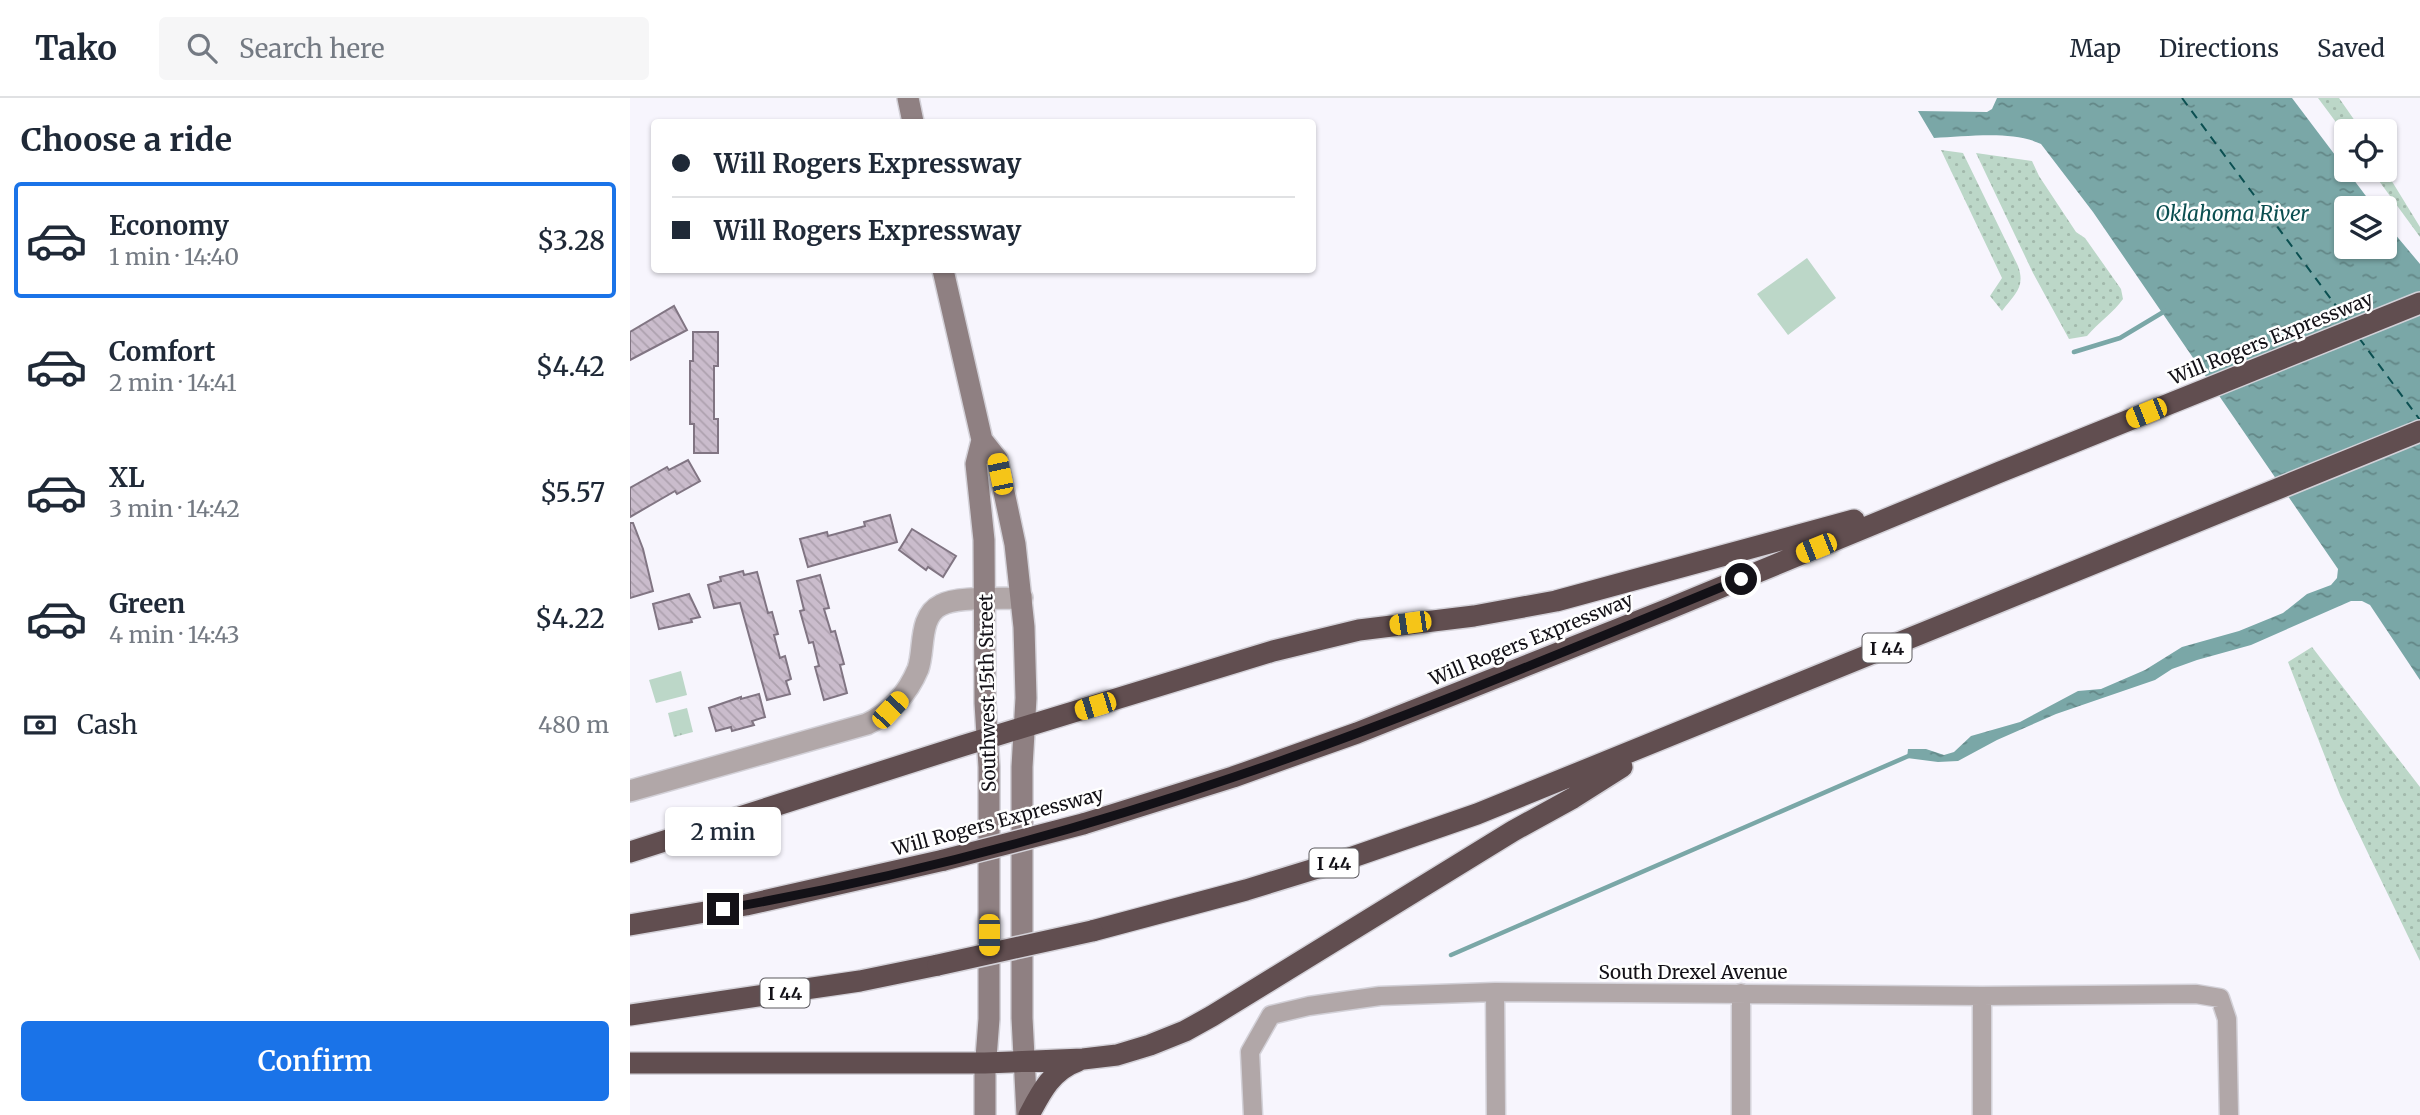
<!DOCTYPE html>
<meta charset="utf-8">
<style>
:root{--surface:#fff;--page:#f6f6f7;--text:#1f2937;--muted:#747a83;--line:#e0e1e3;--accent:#1a73e8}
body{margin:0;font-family:Merriweather,serif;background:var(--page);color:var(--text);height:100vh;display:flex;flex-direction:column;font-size:26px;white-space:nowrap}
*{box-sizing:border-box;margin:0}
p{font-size:23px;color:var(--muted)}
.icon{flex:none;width:38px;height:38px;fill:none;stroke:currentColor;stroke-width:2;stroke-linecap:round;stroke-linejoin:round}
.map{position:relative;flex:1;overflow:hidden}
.details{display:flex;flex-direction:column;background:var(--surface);width:630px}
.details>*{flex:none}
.banner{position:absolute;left:21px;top:21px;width:665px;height:154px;border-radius:7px;box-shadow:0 2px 5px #0004;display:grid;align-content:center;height:154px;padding:0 21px;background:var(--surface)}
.tools{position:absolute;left:1704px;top:21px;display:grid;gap:14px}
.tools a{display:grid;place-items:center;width:63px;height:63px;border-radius:7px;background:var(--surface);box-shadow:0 2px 5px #0004;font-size:35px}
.end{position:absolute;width:32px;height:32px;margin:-16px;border:9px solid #131117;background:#fff;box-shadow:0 0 0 4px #fff}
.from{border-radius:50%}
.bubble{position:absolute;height:49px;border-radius:7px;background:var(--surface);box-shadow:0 2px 5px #0004;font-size:23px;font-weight:600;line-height:49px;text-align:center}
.car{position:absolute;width:21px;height:42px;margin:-21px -10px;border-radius:9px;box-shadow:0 0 5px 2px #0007;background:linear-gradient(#f5c518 24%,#345 0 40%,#f5c518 0 76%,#345 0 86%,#f5c518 0)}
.banner b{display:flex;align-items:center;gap:24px;height:66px;font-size:26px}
.banner b+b{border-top:2px solid var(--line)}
.banner i{width:18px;height:18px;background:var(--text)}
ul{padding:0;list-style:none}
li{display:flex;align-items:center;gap:21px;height:116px;margin:0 14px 10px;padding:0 7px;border:4px solid transparent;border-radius:7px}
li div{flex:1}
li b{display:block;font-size:26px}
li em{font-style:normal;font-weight:600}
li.on{border-color:var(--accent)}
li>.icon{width:63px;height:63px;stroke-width:1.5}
h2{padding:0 21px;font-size:32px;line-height:84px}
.pay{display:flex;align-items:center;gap:18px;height:77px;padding:0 21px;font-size:26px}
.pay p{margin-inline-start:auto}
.action{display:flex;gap:14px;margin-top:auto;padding:14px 21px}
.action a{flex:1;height:80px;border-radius:7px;background:var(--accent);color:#fff;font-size:28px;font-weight:600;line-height:80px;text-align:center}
header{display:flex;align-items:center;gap:42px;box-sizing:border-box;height:98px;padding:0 35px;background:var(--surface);border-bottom:2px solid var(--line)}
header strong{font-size:33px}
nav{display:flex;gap:38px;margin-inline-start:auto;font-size:24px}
.search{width:490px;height:63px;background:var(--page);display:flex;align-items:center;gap:18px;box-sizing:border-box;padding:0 24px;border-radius:7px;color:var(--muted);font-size:26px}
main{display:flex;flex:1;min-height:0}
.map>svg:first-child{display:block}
.grass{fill:url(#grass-dots)}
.park{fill:url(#park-tufts)}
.garden{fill:#bcd7c8}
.water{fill:url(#water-ripples)}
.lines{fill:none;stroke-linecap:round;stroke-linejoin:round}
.stream{stroke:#7aa7a7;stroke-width:4.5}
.ferry{stroke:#0b4f51;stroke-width:2;stroke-dasharray:9 7;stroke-linecap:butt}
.building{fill:url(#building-back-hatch);stroke:#817583;stroke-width:2}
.minor-casing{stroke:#d3d1d8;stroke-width:21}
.tertiary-casing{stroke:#d3d1d8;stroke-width:24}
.secondary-casing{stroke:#d3d1d8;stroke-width:24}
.motorway-casing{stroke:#d3d1d8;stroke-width:24}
.minor{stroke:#b1a7a8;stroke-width:18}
.tertiary{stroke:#b1a7a8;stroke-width:21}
.secondary{stroke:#8f8082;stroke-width:21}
.motorway{stroke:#614e50;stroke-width:21}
.motorway-bridge-casing{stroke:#d3d1d8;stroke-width:24;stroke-linecap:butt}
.motorway-bridge{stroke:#614e50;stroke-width:21}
.route{stroke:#131117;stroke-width:9}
.labels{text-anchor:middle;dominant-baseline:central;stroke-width:5;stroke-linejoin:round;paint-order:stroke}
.shield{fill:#fff;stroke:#5a585d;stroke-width:2}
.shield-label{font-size:18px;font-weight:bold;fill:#131117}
.street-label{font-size:19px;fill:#131117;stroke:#fff}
.water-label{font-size:21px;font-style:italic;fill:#0b4f51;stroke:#fff}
</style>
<header>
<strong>Tako</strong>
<div class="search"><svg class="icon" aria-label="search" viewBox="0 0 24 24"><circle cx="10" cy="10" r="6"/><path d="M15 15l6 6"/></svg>Search here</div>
<nav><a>Map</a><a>Directions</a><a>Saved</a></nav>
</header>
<main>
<section class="details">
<h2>Choose a ride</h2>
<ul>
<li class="on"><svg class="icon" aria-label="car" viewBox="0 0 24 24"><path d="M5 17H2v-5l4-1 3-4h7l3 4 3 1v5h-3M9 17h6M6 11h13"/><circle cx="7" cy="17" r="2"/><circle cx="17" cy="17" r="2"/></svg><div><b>Economy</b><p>1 min · 14:40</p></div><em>$3.28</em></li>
<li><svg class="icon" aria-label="car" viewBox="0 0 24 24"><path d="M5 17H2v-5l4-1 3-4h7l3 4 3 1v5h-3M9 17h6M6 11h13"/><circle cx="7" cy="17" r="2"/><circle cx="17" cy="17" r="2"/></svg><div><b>Comfort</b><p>2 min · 14:41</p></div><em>$4.42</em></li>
<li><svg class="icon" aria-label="car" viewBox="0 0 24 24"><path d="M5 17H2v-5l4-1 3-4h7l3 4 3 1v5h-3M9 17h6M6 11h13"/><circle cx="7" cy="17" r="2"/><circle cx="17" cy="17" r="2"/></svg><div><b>XL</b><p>3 min · 14:42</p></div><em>$5.57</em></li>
<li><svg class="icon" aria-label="car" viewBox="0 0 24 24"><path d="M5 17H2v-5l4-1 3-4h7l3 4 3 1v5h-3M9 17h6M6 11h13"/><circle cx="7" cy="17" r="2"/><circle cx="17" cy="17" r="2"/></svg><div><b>Green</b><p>4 min · 14:43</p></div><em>$4.22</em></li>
</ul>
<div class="pay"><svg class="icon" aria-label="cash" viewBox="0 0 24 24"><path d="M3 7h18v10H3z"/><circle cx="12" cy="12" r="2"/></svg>Cash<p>480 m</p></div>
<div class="action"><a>Confirm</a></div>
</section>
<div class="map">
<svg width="1790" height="1017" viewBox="0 0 1790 1017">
<defs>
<pattern id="grass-dots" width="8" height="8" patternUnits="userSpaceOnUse" patternTransform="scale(1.75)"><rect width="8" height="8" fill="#bcd7c8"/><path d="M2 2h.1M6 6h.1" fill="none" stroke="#a1b8ab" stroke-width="1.8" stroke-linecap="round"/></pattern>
<pattern id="park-tufts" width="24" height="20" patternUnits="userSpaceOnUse" patternTransform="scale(1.75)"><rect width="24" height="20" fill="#bcd7c8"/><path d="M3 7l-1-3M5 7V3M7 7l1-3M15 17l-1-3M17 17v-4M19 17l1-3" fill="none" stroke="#a1b8ab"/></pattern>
<pattern id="water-ripples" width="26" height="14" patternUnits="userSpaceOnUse" patternTransform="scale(1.75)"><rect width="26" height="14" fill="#7aa7a7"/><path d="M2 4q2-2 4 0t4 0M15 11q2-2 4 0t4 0" fill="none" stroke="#638787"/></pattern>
<pattern id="building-back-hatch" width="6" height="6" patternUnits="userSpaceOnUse" patternTransform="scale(1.75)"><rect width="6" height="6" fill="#cabccc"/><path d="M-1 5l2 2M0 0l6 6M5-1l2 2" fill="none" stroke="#ada1ae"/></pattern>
</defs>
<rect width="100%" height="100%" fill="#f7f5fd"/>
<path class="grass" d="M1688 0H1709L1732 33H1717V39Z
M1311 52 1333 55 1388 168C1396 189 1384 197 1372 213L1360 198 1372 180Z
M1346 55 1402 63 1409 78 1446 134 1455 140 1491 191 1493 201C1484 214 1468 225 1457 238L1439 241 1403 175Z
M1741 72H1755L1790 129V139Z
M1682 549 1790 689V863L1710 697 1658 564Z"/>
<path class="park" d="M57 610 63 634 44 639 38 615Z"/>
<path class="garden" d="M1177 160 1206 200 1158 237 1127 196Z
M51 573 57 597 26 605 19 582Z"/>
<path class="water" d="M1367 0H1662L1745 110H1717V149H1755V123L1765 126 1767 130 1764 135 1790 166V582L1740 507 1732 503H1721L1621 547 1567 562 1542 571 1525 582 1426 616 1367 642 1328 663 1308 664 1277 660 1278 651H1296L1314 657 1324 654 1341 638 1390 624 1448 593 1471 591 1515 572 1552 549 1609 533 1653 515 1677 496 1701 487 1707 480 1708 471 1463 114 1411 46C1382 32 1336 39 1304 40L1288 13 1357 14 1362 11Z"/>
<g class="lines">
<path class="stream" d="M1444 254 1490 240 1535 213
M821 857 1283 656"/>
<path class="ferry" d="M1552 0 1718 224
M1729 240 1790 322"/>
</g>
<path class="building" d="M44 208 57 232 0 262V234Z
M63 234H88V268H84V321H88V355H64V326H60V263H63Z
M58 362 70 383 47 396 45 393 0 419V390L37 369 39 372Z
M260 417 267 444 178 469 170 441 197 434 198 438 235 428 234 424Z
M0 425H3L13 451 23 493 0 500Z
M282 431 326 458 313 479 298 469 296 472 269 452Z
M113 473 114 477 127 474 138 515 142 514 148 536 144 537 150 560 155 558 161 581 156 583 160 596 137 602 110 505 84 510 78 487 91 483 90 479Z
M190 477 199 510 194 511 201 534 205 533 214 566 210 567 217 595 194 602 185 569 189 568 183 544 179 545 170 513 174 512 167 483Z
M59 496 70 519 61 521 62 524 29 531 23 506Z
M129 596 135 619 122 623 124 627 102 633 101 629 86 633 79 610 111 599V601Z"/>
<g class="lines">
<defs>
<path id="minor" d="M865 894 866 1017
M1111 895V1017
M1352 898V1017
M623 1017 620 954 641 917 679 908 750 898 865 894 1352 898 1566 896 1590 900 1597 921 1599 1017"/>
<path id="tertiary" d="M0 693 237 626C260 615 278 595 288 571 295 552 288 518 311 507 327 498 372 501 392 500"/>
<path id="secondary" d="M278 0 283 24
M313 172 352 342 367 361 385 446 394 529 396 600 392 669V920L397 1017
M352 342 346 366 354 442 355 605 359 669V921L355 973V1017"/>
<path id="motorway" d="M453 726 603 679 727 635 1036 512 1370 374 1790 205
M0 754 332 648 643 553 729 532 844 518 926 503 1224 422
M0 827 116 807 314 762
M462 833 616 792 717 761 847 716 1790 333
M0 917 230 883 308 867
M0 965H355L453 961 487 957 520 947 555 933 582 918 883 733 943 700 992 669
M399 1017C411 994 422 972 448 963"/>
</defs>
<use href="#minor" class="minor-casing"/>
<use href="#tertiary" class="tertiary-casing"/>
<use href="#secondary" class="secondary-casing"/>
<use href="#motorway" class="motorway-casing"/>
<use href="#minor" class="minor"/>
<use href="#tertiary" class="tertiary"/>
<use href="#secondary" class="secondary"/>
<use href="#motorway" class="motorway"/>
<defs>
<path id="motorway-bridge" d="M314 762 453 726
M308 867 462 833"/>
</defs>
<use href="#motorway-bridge" class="motorway-bridge-casing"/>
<use href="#motorway-bridge" class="motorway-bridge"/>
</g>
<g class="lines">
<path class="route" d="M93 811C263 781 440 735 604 679 776 621 943 550 1111 481"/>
</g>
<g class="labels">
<g class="shield">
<rect x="1232.5" y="535.5" width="49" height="29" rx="5"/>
<rect x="679.5" y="750.5" width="49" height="29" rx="5"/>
<rect x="130.5" y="880.5" width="49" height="29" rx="5"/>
</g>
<g class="shield-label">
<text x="1257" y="550">I 44</text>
<text x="704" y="765">I 44</text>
<text x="155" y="895">I 44</text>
</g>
<g class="street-label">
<text transform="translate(1641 240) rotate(-22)">Will Rogers Expressway</text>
<text transform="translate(901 541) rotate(-22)">Will Rogers Expressway</text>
<text transform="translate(357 595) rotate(-91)">Southwest 15th Street</text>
<text transform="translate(368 723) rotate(-15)">Will Rogers Expressway</text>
<text x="1063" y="874">South Drexel Avenue</text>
</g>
<g class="water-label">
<text x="1602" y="115">Oklahoma River</text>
</g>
</g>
</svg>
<div class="tools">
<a><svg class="icon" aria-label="locate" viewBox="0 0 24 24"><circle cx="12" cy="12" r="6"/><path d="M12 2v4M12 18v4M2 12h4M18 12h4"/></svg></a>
<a><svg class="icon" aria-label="layers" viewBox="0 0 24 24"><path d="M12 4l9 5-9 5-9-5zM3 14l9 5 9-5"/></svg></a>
</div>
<i class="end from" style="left:1111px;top:481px"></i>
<i class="end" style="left:93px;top:811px"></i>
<div class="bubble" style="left:35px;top:709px;width:116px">2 min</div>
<i class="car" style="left:1516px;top:315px;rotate:248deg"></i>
<i class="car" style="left:370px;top:376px;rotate:348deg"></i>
<i class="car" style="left:1186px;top:450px;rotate:248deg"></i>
<i class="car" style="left:780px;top:525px;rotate:262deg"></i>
<i class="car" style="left:465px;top:608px;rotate:253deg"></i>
<i class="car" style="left:260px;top:612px;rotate:43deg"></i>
<i class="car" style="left:359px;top:837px;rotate:180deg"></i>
<div class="banner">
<b><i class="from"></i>Will Rogers Expressway</b>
<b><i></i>Will Rogers Expressway</b>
</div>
</div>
</main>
